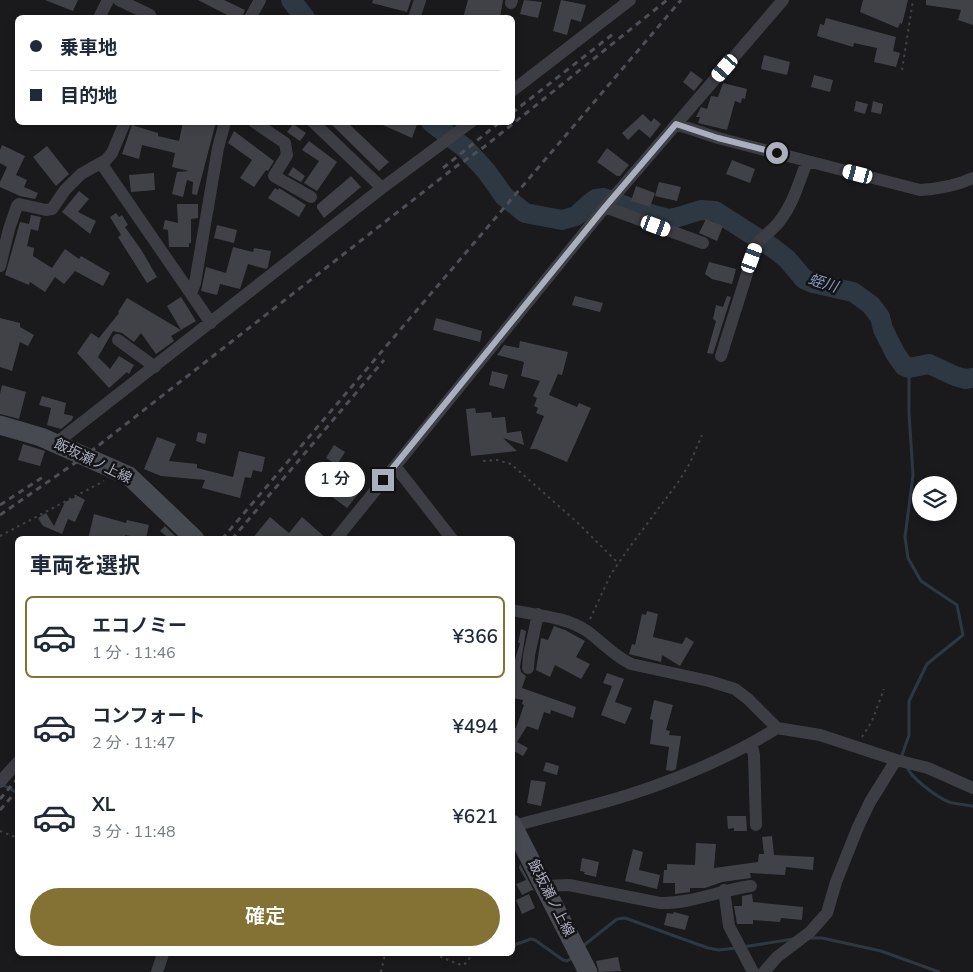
<!DOCTYPE html>
<html lang="ja">
<meta charset="utf-8">
<style>
:root{--surface:#fff;--page:#f2f2f3;--text:#1f2937;--muted:#747a83;--line:#e0e1e3;--accent:#847134}
body{margin:0;font-family:"Nunito Sans","Noto Sans JP",sans-serif;background:var(--page);color:var(--text);height:100vh;display:flex;flex-direction:column;font-size:19px;white-space:nowrap}
*{box-sizing:border-box;margin:0}
p{font-size:16px;color:var(--muted)}
.icon{flex:none;width:28px;height:28px;fill:none;stroke:currentColor;stroke-width:2;stroke-linecap:round;stroke-linejoin:round}
.map{position:relative;flex:1;overflow:hidden}
.sheet{position:absolute;left:15px;top:536px;width:500px;height:420px;display:flex;flex-direction:column;background:var(--surface);border-radius:8px;box-shadow:0 2px 8px #0003}
.sheet>*{flex:none}
.banner{position:absolute;left:15px;top:15px;width:500px;height:110px;border-radius:8px;box-shadow:0 2px 8px #0003;display:grid;align-content:center;height:110px;padding:0 15px;background:var(--surface)}
.buttons{position:absolute;left:912px;top:476px;display:grid;gap:10px}
.buttons a{display:grid;place-items:center;width:45px;height:45px;border-radius:50%;background:var(--surface);box-shadow:0 2px 8px #0003;font-size:25px}
.end{position:absolute;width:22px;height:22px;margin:-11px;border:6px solid #abafbd;background:#111;box-shadow:0 0 0 2px #111}
.from{border-radius:50%}
.bubble{position:absolute;height:35px;border-radius:18px;background:var(--surface);box-shadow:0 2px 8px #0003;font-size:16px;font-weight:600;line-height:35px;text-align:center}
.car{position:absolute;width:15px;height:30px;margin:-15px -8px;border-radius:6px;box-shadow:0 0 4px 1px #0007;background:linear-gradient(#fff 24%,#345 0 40%,#fff 0 76%,#345 0 86%,#fff 0)}
.banner b{display:flex;align-items:center;gap:18px;height:48px;font-size:19px}
.banner b+b{border-top:1px solid var(--line)}
.banner i{width:12px;height:12px;background:var(--text)}
ul{padding:0;list-style:none}
li{display:flex;align-items:center;gap:15px;height:82px;margin:0 10px 8px;padding:0 5px;border:2px solid transparent;border-radius:8px}
li div{flex:1}
li b{display:block;font-size:19px}
li em{font-style:normal;font-weight:600}
li.active{border-color:var(--accent)}
li>.icon{width:45px;height:45px;stroke-width:1.5}
h2{padding:0 15px;font-size:22px;line-height:60px}
.button{display:flex;gap:10px;margin-top:auto;padding:10px 15px}
.button a{flex:1;height:58px;border-radius:30px;background:var(--accent);color:#fff;font-size:20px;font-weight:600;line-height:58px;text-align:center}
.map>svg:first-child{display:block}
.lines{fill:none;stroke-linecap:round;stroke-linejoin:round}
.stream{stroke:#2e3842;stroke-width:3}
.river{stroke:#2e3842;stroke-width:20}
.building{fill:#414247}
.path{stroke:#404249;stroke-width:2;stroke-dasharray:2.5 4;stroke-linecap:butt}
.minor{stroke:#3d3d44;stroke-width:12}
.secondary{stroke:#484a52;stroke-width:19}
.rail{stroke:#4d4f57;stroke-width:3;stroke-dasharray:6 5;stroke-linecap:butt}
.route{stroke:#abafbd;stroke-width:6}
.labels{text-anchor:middle;dominant-baseline:central;stroke-width:5;stroke-linejoin:round;paint-order:stroke}
.street-label{font-size:14px;fill:#abafbd;stroke:#151518}
.water-label{font-size:15px;font-style:italic;fill:#809abb;stroke:#151518}
</style>
<div class="map">
<svg width="973" height="972" viewBox="0 0 973 972">
<rect width="100%" height="100%" fill="#1a1a1d"/>
<g class="lines">
<path class="stream" d="M903 757 902 755 909 735V701L927 664 963 635 957 605 921 581 908 558 905 537 913 475 909 413V368
M906 765C910 778 937 797 949 802 956 804 965 805 973 806
M3 785 18 793
M809 938H822L881 951 939 972
M512 942 514 945 531 939 535 940 563 960 567 961 574 957
M583 946 617 919 625 918 708 948 719 950 736 948
M743 947 793 939"/>
<path class="river" d="M291 0 305 18
M431 122 465 148 487 172 504 196 525 213 562 220 576 216 589 204 596 199 604 198 639 211 668 219 675 218 701 210 715 211 773 248 787 259 804 279 813 283 853 292 871 305 880 317 883 329 895 353 904 366 909 368 929 364 955 376 965 379 973 378"/>
</g>
<path class="building" d="M45 0H78L73 11Z
M198 0H224L245 10 242 18H233Z
M373 0H411L407 12 372 3Z
M468 0H503L500 18H463Z
M524 0 542 2 538 18 520 14Z
M561 0 586 5 581 22 571 19 567 35 553 31Z
M863 0H908L902 24 900 23 898 28 860 12Z
M926 0H973V25L958 20 961 10 926 5Z
M826 18 896 37 893 51 900 53 896 67 874 62 877 48 854 43 853 47 817 36 820 24 824 25Z
M764 55 790 62 787 75 761 69Z
M691 71 703 80 694 91 683 82Z
M814 75 833 80 830 92 811 87Z
M723 83 747 89 745 99 742 98 741 103 735 101 727 130 698 123 700 117H696L701 107 707 109 711 96 718 97Z
M856 101 868 104 865 114 854 111Z
M873 101 883 104 881 114 871 112Z
M643 114 651 122 654 118 661 124 650 138 639 129 628 140 622 133Z
M183 122H216L197 195 192 194 193 182 187 180 183 197 172 194 177 172 189 171 172 167 175 153 142 145 139 159 122 154 132 125 158 133V136L179 141Z
M329 122H347L389 162 379 171Z
M376 122H418L412 138Z
M293 124 306 133 300 141 287 132Z
M234 131 274 161 268 171 266 170 254 187 240 178 252 160 228 143Z
M309 141 337 162 317 191 304 183 319 161 302 150Z
M2 145 25 156 16 175 27 180 24 187 38 193 35 199 20 196 0 187V182L7 167 0 163V150Z
M47 146 69 174 56 186 33 157Z
M607 148 629 165 620 176H617L597 162Z
M732 160 755 169 750 183 726 174Z
M293 167 305 176 301 182 288 175Z
M154 173 155 190 131 192 129 175Z
M351 176 361 187 324 218 317 208V205Z
M659 182 681 187 677 201 655 196Z
M636 186 655 193 650 207 631 201Z
M275 188 278 190 279 188 306 205 299 217 268 198Z
M79 191 89 199 78 212 96 221 90 234 62 212Z
M177 204H198V218L191 219V243H189V247H169L168 230 163 229 165 220 178 223Z
M116 213 119 217 122 215 128 225 125 227 142 251 157 277 147 283 118 237 121 235 110 217Z
M31 215 41 217 38 231 31 229 27 246 34 248 33 256 52 268 65 249 79 259 81 256 110 273 103 286 75 271 64 284 55 277 45 292 30 282 29 285 5 275 20 222 29 224Z
M706 219 723 226 717 241 699 233Z
M217 225 237 230 234 243 214 238Z
M233 247 253 252 254 248 271 251 268 267 266 269 248 264 240 289 220 284 217 295 201 291 206 267 226 273Z
M709 262 736 269 732 284 712 279 705 274Z
M575 296 603 303 600 312 572 305Z
M727 296 731 297 713 354 707 353 716 321 713 319 716 305 723 307Z
M181 297 196 321 181 330 167 306Z
M127 298 181 330 171 336 174 341 156 354 141 333 134 342 122 333 113 331 98 357 110 369 119 356 134 365 129 374 127 372 109 388 77 353 91 333 99 338 119 313 118 312Z
M0 318 20 323V327L34 335 28 346 20 342 12 371 0 367Z
M436 318 482 331 480 342 433 330Z
M520 341 568 352 562 375 558 374 549 395 577 407 579 403 591 408 567 462 536 449H530L544 416 536 413 538 408 534 406 537 398 533 396 540 381 521 376 524 362 497 355 504 345 519 348Z
M492 371 508 375 504 389 489 385Z
M2 385 26 392 19 419 0 414V394Z
M42 396 66 403 64 414 73 416 72 420 61 429 47 425 51 408 39 405Z
M475 408 476 413 491 412 492 418 505 417 507 433 521 431 524 445 503 438 517 451 471 456 466 409Z
M198 432 207 434 205 444 196 441Z
M157 437 176 444 169 461 197 464V468L233 477 239 451 265 457 262 472 253 470 251 478 245 477 240 498 202 488 205 480 161 476 144 469Z
M23 444 45 451 40 466 18 460Z
M334 445 345 452 337 465 326 458Z
M341 475 361 490 347 508 327 493Z
M78 496 85 500 75 522 68 519 62 534 43 526 38 518 46 513 54 526 65 502Z
M94 514 126 523 127 520 149 525 146 539 125 535V539H88Z
M270 517 289 533 302 517 327 539H252Z
M165 526 178 539H170L160 531Z
M647 611 658 614 653 637 682 644 686 637 694 642 680 666 662 655 661 662 629 654 632 644 635 645 642 614 646 615Z
M554 626 565 630 585 641 576 657 590 664 581 679 555 665 550 677 536 670 541 638 548 640Z
M521 629 526 631 520 667 521 672 526 676 522 688 576 707 573 718 551 710 550 714 544 712 538 730 527 726 517 742 528 748 523 756 512 750V726L516 728 524 705 522 704 523 700 512 698V670L520 643H518Z
M607 673 624 679 615 702 632 708 625 724 601 715 612 686 603 683Z
M654 700 673 705 666 730 670 731 669 735 681 736 676 769 672 771 666 770 669 747 650 744 653 720 650 719Z
M546 762 559 766 557 775 543 771Z
M531 780 546 782 541 806 527 803Z
M727 816H746L747 831H734V828L728 829Z
M772 836 774 855 814 857 813 870 786 867 785 875 750 873 751 878 722 882 705 888H690V892L675 894V883H663L664 870H667V864L695 865 696 843 716 844 714 868 758 862 759 854H764L762 837Z
M633 849 643 852 639 870 660 875 657 889 625 881Z
M582 858 599 862 596 877 584 874 585 872 580 871Z
M520 864 534 891 532 890 522 895 516 884 526 880 519 868Z
M529 894 535 908 522 914 516 900Z
M752 894 753 902 803 907 802 920 781 918 780 922 753 920V924H737L734 906H742V896Z
M674 912 689 916 685 930 664 925 667 913 673 914Z
M618 957 621 971 599 972 596 961Z"/>
<g class="lines">
<path class="path" d="M70 18 71 12
M902 70 913 0
M483 461 497 460 511 464 578 523 618 563
M0 536 104 481
M590 619 611 574 629 548 679 481 690 463 702 435
M862 737 872 721 884 689
M0 831 18 838
M512 871 514 861
M434 954 458 964 464 965 473 954
M381 972 385 954"/>
<path class="minor" d="M119 0 150 15 151 18
M511 3 512 0
M99 18 108 0
M250 18 260 0
M414 18 420 0
M512 91 630 0
M254 122 285 143 287 155 274 176 311 197
M313 122 382 188
M676 124 718 138 920 190C938 189 956 186 973 178
M101 163 211 323
M605 207 703 243
M0 266 9 229 17 206 19 204 46 210 52 209 65 190 81 174 106 160 112 153 125 122
M191 294 195 283 218 148 225 122
M118 340 155 367
M721 356 756 245C763 236 772 231 779 222 793 204 799 183 807 161
M56 443 382 188 471 122
M395 466 452 539
M336 539 605 207 783 0
M512 610C538 616 564 616 587 631 602 642 614 656 631 664L709 681 735 689 748 699 777 728 820 735 896 760 928 768 973 788
M528 668 529 655 538 614
M751 743 754 755 756 825
M0 782 18 762
M514 826C552 815 591 807 628 795 676 780 735 755 777 728
M545 886 569 885 660 903C690 904 721 890 751 886
M724 890 729 926 753 972
M157 972 163 954
M764 972 777 957 810 932 827 913 836 882 858 827 870 802 896 760"/>
<path class="secondary" d="M0 425 41 437 129 476 195 539
M512 824 588 972"/>
<path class="rail" d="M512 113 613 34
M443 168 500 122
M0 505 46 475
M0 515 85 456 454 168 484 147 667 0
M222 539 681 0
M232 539 384 360
M0 799 18 778
M0 810 13 795"/>
</g>
<g class="lines">
<path class="route" d="M383 480 605 207 676 124 718 138 777 153"/>
</g>
<g class="labels">
<g class="street-label">
<text transform="translate(93 461) rotate(26)">飯坂瀬ノ上線</text>
<text transform="translate(551 898) rotate(63)">飯坂瀬ノ上線</text>
</g>
<g class="water-label">
<text transform="translate(823 283) rotate(17)">蛭川</text>
</g>
</g>
</svg>
<div class="buttons">
<a><svg class="icon" aria-label="layers" viewBox="0 0 24 24"><path d="M12 4l9 5-9 5-9-5zM3 14l9 5 9-5"/></svg></a>
</div>
<i class="end from" style="left:777px;top:153px"></i>
<i class="end" style="left:383px;top:480px"></i>
<div class="bubble" style="left:305px;top:462px;width:60px">1 分</div>
<i class="car" style="left:725px;top:68px;rotate:221deg"></i>
<i class="car" style="left:858px;top:174px;rotate:285deg"></i>
<i class="car" style="left:656px;top:226px;rotate:110deg"></i>
<i class="car" style="left:752px;top:258px;rotate:20deg"></i>
<div class="banner">
<b><i class="from"></i>乗車地</b>
<b><i></i>目的地</b>
</div>
<section class="sheet">
<h2>車両を選択</h2>
<ul>
<li class="active"><svg class="icon" aria-label="car" viewBox="0 0 24 24"><path d="M5 17H2v-5l4-1 3-4h7l3 4 3 1v5h-3M9 17h6M6 11h13"/><circle cx="7" cy="17" r="2"/><circle cx="17" cy="17" r="2"/></svg><div><b>エコノミー</b><p>1 分 · 11:46</p></div><em>¥366</em></li>
<li><svg class="icon" aria-label="car" viewBox="0 0 24 24"><path d="M5 17H2v-5l4-1 3-4h7l3 4 3 1v5h-3M9 17h6M6 11h13"/><circle cx="7" cy="17" r="2"/><circle cx="17" cy="17" r="2"/></svg><div><b>コンフォート</b><p>2 分 · 11:47</p></div><em>¥494</em></li>
<li><svg class="icon" aria-label="car" viewBox="0 0 24 24"><path d="M5 17H2v-5l4-1 3-4h7l3 4 3 1v5h-3M9 17h6M6 11h13"/><circle cx="7" cy="17" r="2"/><circle cx="17" cy="17" r="2"/></svg><div><b>XL</b><p>3 分 · 11:48</p></div><em>¥621</em></li>
</ul>
<div class="button"><a>確定</a></div>
</section>
</div>
